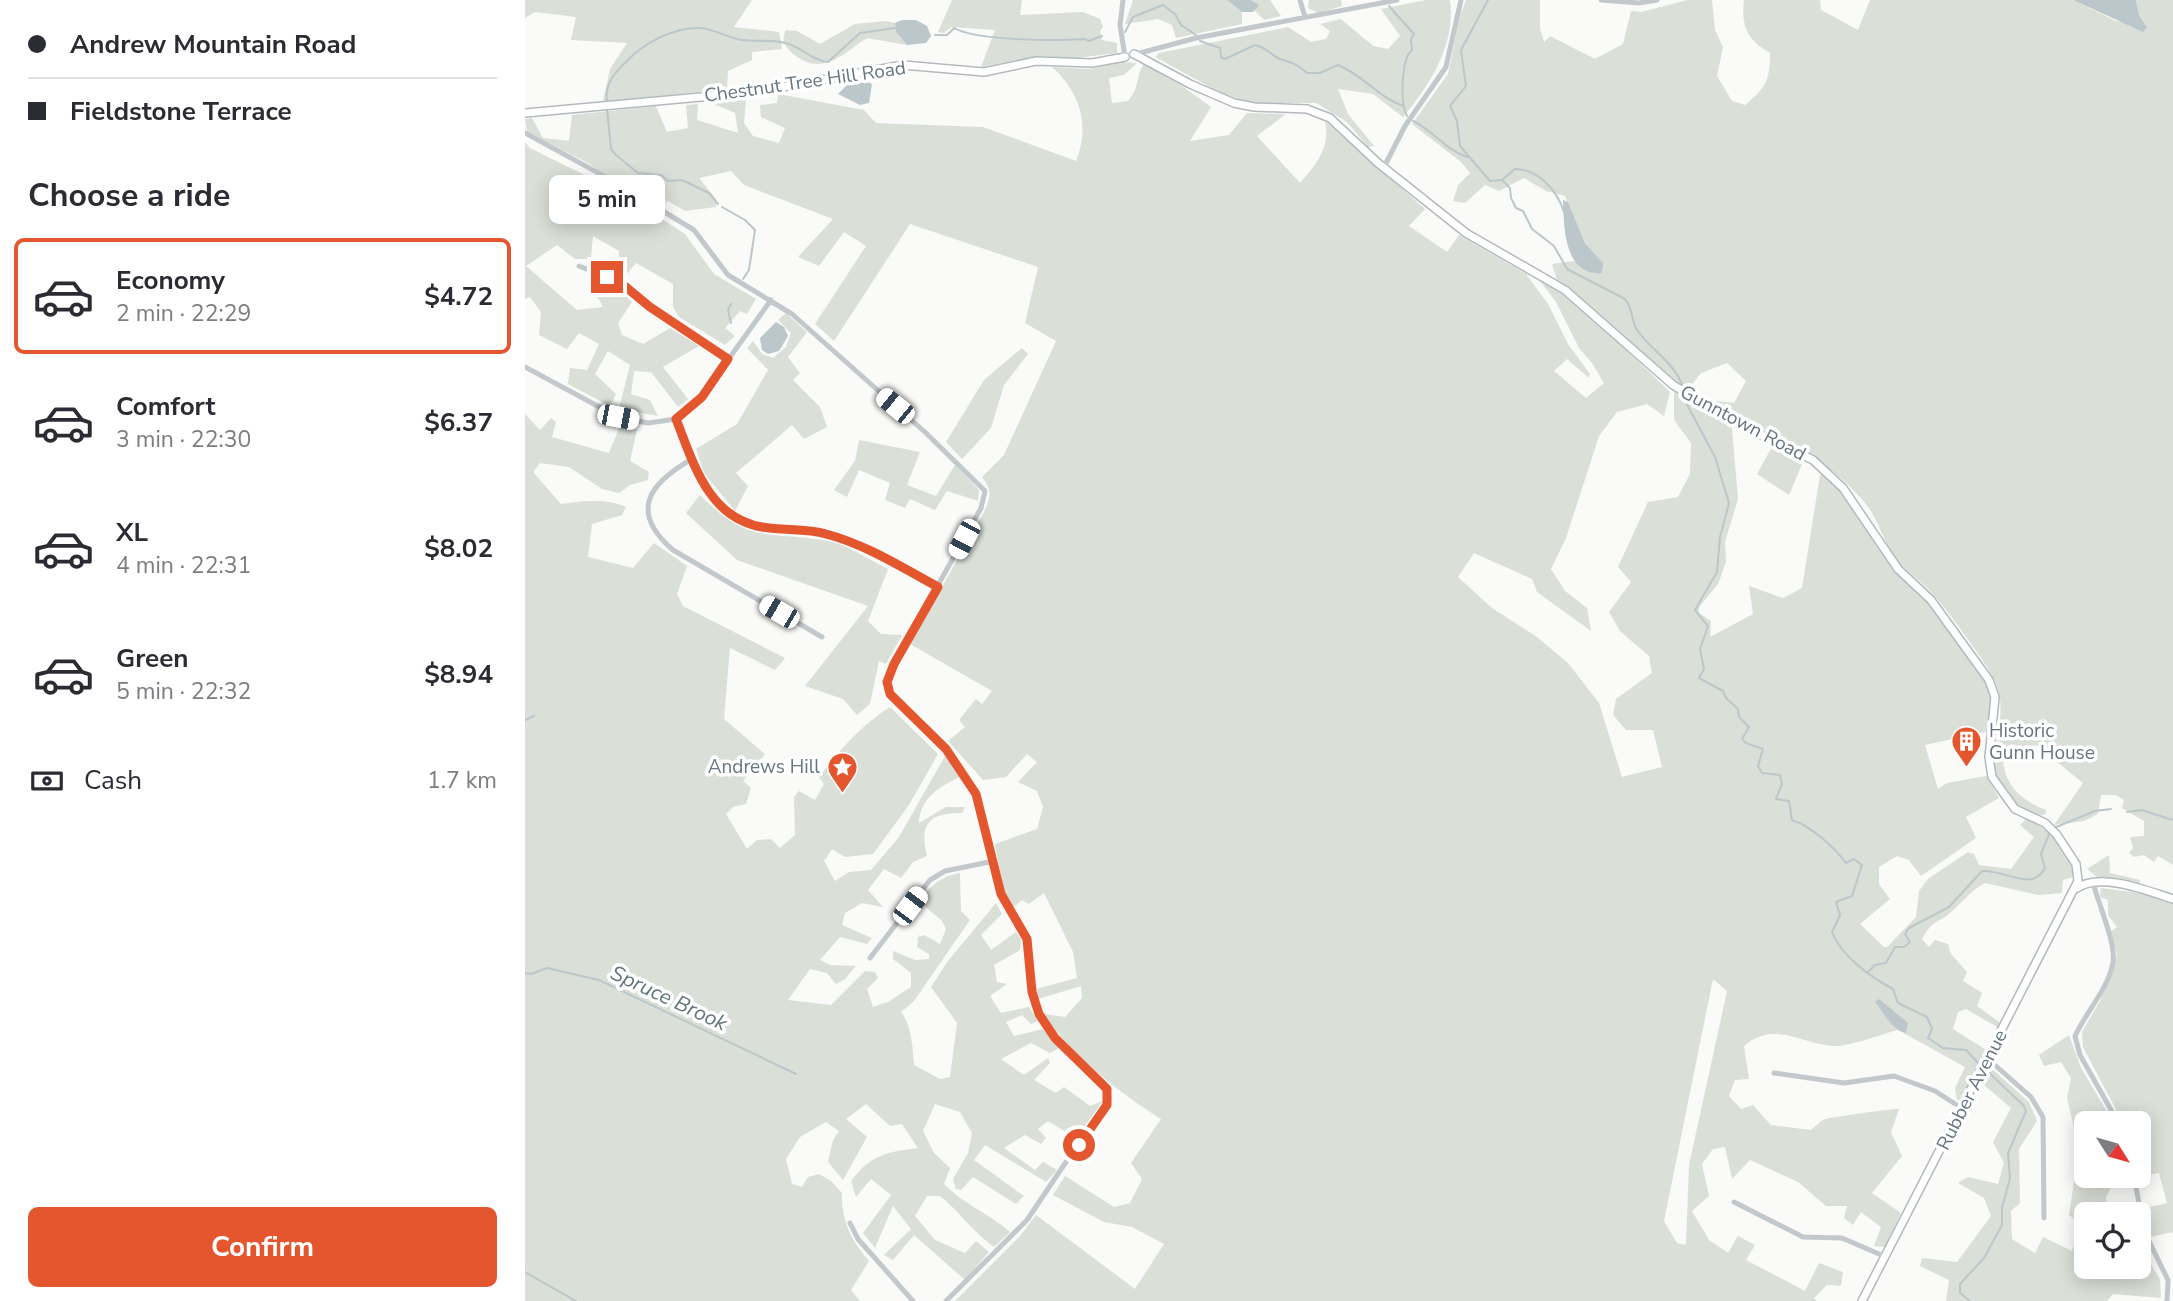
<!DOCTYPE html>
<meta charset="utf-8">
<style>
:root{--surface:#fff;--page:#f2f2f3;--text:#2b2b33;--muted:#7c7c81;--line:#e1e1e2;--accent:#e4572e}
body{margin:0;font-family:"Nunito Sans",sans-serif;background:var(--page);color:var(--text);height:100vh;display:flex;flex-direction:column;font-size:26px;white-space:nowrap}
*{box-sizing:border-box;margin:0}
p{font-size:23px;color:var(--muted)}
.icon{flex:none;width:38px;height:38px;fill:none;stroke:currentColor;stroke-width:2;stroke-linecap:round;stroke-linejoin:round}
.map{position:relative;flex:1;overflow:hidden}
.panel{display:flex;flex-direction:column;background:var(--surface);width:525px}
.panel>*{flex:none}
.guide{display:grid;align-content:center;height:154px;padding:0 28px;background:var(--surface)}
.needle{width:46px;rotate:127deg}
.controls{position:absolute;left:1549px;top:1111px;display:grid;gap:14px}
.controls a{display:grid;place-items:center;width:77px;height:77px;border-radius:10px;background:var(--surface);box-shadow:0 4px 18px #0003;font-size:35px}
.end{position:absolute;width:32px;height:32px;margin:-16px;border:9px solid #e4572e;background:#fff;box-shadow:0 0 0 4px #fff}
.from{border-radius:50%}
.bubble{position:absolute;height:49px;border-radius:10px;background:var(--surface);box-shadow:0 4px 18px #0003;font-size:23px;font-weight:700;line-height:49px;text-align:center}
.car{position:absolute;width:21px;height:42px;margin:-21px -10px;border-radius:9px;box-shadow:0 0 5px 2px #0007;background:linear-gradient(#fff 24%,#345 0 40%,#fff 0 76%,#345 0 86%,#fff 0)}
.guide b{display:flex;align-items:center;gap:24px;height:66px;font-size:26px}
.guide b+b{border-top:2px solid var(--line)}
.guide i{width:18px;height:18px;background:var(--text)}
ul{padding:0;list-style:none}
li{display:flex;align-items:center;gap:21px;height:116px;margin:0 14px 10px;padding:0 14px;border:4px solid transparent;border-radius:10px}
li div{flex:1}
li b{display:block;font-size:26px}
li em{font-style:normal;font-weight:700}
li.active{border-color:var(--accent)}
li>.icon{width:63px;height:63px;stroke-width:1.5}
h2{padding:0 28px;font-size:32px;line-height:84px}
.pay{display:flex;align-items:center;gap:18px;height:77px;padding:0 28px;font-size:26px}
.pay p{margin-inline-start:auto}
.action{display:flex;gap:14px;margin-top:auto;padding:14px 28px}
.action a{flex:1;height:80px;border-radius:10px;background:var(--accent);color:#fff;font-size:28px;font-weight:700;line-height:80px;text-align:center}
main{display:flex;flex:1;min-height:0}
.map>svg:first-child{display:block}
.green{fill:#dadfd7;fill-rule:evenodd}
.water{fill:#bbc7cb}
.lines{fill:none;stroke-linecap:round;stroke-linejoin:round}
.stream{stroke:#bbc7cb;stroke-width:2}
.secondary-casing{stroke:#b3babf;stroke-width:10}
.street{stroke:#c3c8cc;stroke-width:5}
.secondary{stroke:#fff;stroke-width:7}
.route{stroke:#e4572e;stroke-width:9}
.labels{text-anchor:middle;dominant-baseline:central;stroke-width:7;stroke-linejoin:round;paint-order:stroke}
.street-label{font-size:19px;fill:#657683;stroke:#fff}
.poi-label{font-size:19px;fill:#657683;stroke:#fff;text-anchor:start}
.water-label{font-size:21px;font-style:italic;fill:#60757c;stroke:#fff}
</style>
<main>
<section class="panel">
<div class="guide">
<b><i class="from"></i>Andrew Mountain Road</b>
<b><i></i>Fieldstone Terrace</b>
</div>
<h2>Choose a ride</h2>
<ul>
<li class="active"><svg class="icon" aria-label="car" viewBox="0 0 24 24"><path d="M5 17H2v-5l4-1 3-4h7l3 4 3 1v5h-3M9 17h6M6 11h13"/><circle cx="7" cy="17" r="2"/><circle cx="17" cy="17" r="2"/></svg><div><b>Economy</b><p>2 min · 22:29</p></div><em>$4.72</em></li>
<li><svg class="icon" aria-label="car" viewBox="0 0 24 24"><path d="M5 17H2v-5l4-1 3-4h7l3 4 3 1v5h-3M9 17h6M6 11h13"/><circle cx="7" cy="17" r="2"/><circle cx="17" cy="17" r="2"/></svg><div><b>Comfort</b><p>3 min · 22:30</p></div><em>$6.37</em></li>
<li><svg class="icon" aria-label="car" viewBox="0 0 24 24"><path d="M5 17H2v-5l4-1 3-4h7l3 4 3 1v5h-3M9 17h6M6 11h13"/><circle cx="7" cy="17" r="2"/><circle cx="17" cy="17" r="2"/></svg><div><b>XL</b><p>4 min · 22:31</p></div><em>$8.02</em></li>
<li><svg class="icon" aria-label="car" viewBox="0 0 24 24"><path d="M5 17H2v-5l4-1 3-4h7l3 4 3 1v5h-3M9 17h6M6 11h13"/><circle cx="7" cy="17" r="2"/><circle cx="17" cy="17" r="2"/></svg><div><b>Green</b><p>5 min · 22:32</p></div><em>$8.94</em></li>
</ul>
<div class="pay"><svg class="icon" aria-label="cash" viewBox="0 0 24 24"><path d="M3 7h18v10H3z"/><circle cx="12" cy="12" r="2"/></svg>Cash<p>1.7 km</p></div>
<div class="action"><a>Confirm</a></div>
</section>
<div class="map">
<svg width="1648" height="1301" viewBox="0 0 1648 1301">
<rect width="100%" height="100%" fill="#fafaf8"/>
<path class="green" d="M0 0H227L209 27 254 32 257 49 227 52V60L203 71 202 89 78 102 85 69 102 43 46 40 51 17 10 12 0 18Z
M427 0H497L495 15 558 12 575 19 578 27 575 31 577 40 592 43V53L551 58 512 56 456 67 470 30 426 27 419 33 413 32Z
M608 0H702L717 12V24L651 38 647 25 633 19 600 24Z
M726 0H745L756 16 739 20 730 11V2Z
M784 0H816L817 6 793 13 783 8Z
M901 0H925C931 44 905 85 878 117L848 94 813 89 823 114 849 146 843 147 822 122 791 103H727L696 93 630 57 634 53 763 27 786 42 801 39 805 31 795 24 816 19 848 46 863 49 875 36 856 9Z
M941 0H1015V28L1019 42 1025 36 1070 59 1098 44 1106 11 1116 12 1163 0H1187L1190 30 1198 47 1192 76 1207 101 1220 105C1241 88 1245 80 1245 53 1222 40 1216 26 1219 0H1295L1296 10 1333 30 1345 0H1548L1591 21 1622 26 1614 15 1611 0H1648V865L1633 856 1629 862 1619 855 1609 857 1604 853 1608 848 1605 837 1619 836V821L1597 808 1599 800 1591 795H1576L1573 814 1559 821 1529 825 1558 783 1511 745 1499 748 1487 744 1479 747C1474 779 1492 799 1521 810V814L1513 816C1434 782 1491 734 1471 683 1466 669 1418 604 1406 592 1395 580 1381 571 1371 559 1358 541 1354 520 1340 503 1300 454 1244 433 1189 406L1192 401 1209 403 1221 381 1202 363 1176 373 1161 392 1032 280 1027 264 1050 261 1059 269 1076 261 1060 243 1040 196 1021 191 999 178 974 191 960 185 940 203 928 201 933 185 945 173 936 162 887 124 923 74 935 16Z
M361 21 370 23 371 32 382 45 342 38C316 55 295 80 264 50 258 44 257 38 261 30L272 31 295 44 330 24Z
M596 62 612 63 599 75 584 78 587 103 603 101C616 86 610 76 619 64L657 86 686 107 665 141 704 135 722 113 761 114 732 136 775 183C791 165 806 147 800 121L900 209 884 226 922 252 934 235 1001 274 1023 304 1043 344 1065 374 1064 378 1042 359 1029 371 1061 398 1079 383 1067 363 1054 348 1031 302 1012 277 1056 307 1145 392 1139 416 1122 404 1092 412 1074 436 1041 538 1026 569 1040 591 1062 608 1066 631 1012 592 1007 579 949 553 933 577 967 608 1012 637 1043 663 1074 703 1097 777 1137 767 1128 730H1101L1088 715 1091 699 1127 673 1124 656 1095 631 1084 612 1106 582 1093 567 1123 502 1153 497 1165 474 1166 443 1149 420V391L1207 428 1213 499 1200 542 1201 562 1193 584 1174 607V613L1186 621 1185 637 1228 614 1224 586 1258 598 1277 588 1295 475 1300 474 1313 488 1370 568 1410 609 1463 684 1467 696 1464 731 1400 745 1413 789 1422 783 1461 776 1474 798 1441 817 1451 838 1396 876 1384 860 1372 856 1354 867V884L1365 899 1335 924 1359 947H1362L1391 917 1394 891 1403 879 1443 852 1449 854 1454 865 1486 869 1509 837 1495 825 1501 819C1524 828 1546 851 1548 877L1538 880 1537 893 1513 895 1460 883C1445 891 1438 902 1425 913 1411 925 1409 918 1397 939L1404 947 1410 940 1423 944 1426 954 1442 972 1438 981 1457 993 1452 1006 1477 1024 1474 1028 1441 1009 1433 1012 1428 1029 1463 1051 1438 1101 1432 1100 1430 1088 1440 1067 1373 1030C1356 1034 1324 1047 1308 1046 1276 1044 1249 1020 1219 1046L1224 1079 1210 1080 1204 1096 1216 1109 1228 1105 1246 1125 1286 1130C1290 1127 1295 1121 1300 1119 1307 1117 1370 1108 1374 1109L1366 1132 1377 1156 1347 1193 1376 1213 1360 1247 1349 1246 1356 1227 1336 1212 1328 1225 1319 1218 1322 1206H1301L1273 1182 1225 1160 1207 1179 1200 1147 1188 1149 1177 1164 1184 1196 1167 1211 1184 1240 1203 1253 1213 1236 1230 1245 1221 1260 1280 1291 1294 1263 1318 1272 1316 1286 1302 1285 1289 1298 1292 1301H430L495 1236 511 1215 610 1289 639 1244 607 1227 579 1222 528 1195 540 1176 589 1207 605 1203 617 1179 606 1163 636 1119C593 1091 548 1058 519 1014L540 1017 557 998 556 986 513 999 511 989 552 978 548 952 519 893 504 904 497 900 486 909 479 892 470 844 512 829 518 807 512 791 493 782 512 762 502 754 481 777 458 780 423 741 440 727 434 720 451 699 457 704 467 691 385 644 460 510C466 496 467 490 457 477L479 455 531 341 500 323 513 267 385 224 309 341 290 324 341 246 319 232 294 266 273 257 308 219 219 185 206 171 174 178 191 199V207L160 211 143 201 129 205 61 162 2 132 0 119 7 118 18 138 44 141 47 115 131 106 142 132 163 128 161 105 173 104 172 120 213 133 210 113 182 101 221 99 219 123 228 136 254 143 260 128 236 117 235 105 252 103 253 94 339 110 351 123 458 127 551 161C565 126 556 93 527 67L565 69ZM1188 979 1202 991 1164 1165 1161 1245 1152 1243 1139 1221Z
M0 142 5 148 100 195 160 234 189 274 231 299 222 314 215 311 200 328 210 336 200 345 154 317 148 307V284L111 263 100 276 93 274 94 251 68 236 66 259H50L32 245 1 266 52 310 78 307 62 277 87 284 107 302 93 323 97 335 118 344 145 328 174 346 138 367 163 399 153 407 126 372 109 371 106 394 125 400 133 416 94 409 105 365 83 351 70 374 91 394 85 406 43 384 45 368 62 370 74 344 54 333 42 349 14 335 16 312 5 297 0 299Z
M261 313 282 332 263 357 275 373 268 380 295 407 302 427 279 439 267 425 211 473 223 486 210 511 179 473 171 449 212 424 243 370 222 348 228 341 237 354 248 358 261 347 266 333 253 320Z
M497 348 503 354 479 385 466 428 437 459 421 442 459 380Z
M0 414 15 430 26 418 31 422 27 437 84 453 95 426 112 429 105 461 124 472 123 480 105 485 94 493 77 489 44 467 15 463 8 472 36 504C57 501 82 498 101 507L97 515 67 524 63 557 108 568 129 543 162 566 152 594 158 606 260 658 250 670 205 648 199 719 240 754 218 781 226 788 221 804 208 807 201 814 222 849 232 840 246 839 255 848 270 835 269 797 274 791 290 800 299 784 294 777C316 748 336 726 365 707L413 754 384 805 348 854 320 857 307 849 299 861 310 881 324 872 346 870 374 837 420 756 436 776C415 787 395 797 394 823L421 807H440L437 813C403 813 394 824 402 856L388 862 376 878 359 869 343 890 358 907 337 903 320 913 317 925 347 938 342 944 315 937 295 960 305 965 331 966 320 979 311 984 302 973 285 969 263 1000 306 1005 340 971 350 972 353 978 342 989 348 1007 363 1002 386 987V973L368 959V951L390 960 404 959V954L392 947 393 937 399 935 415 944 421 929 417 921 394 901C405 886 416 876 435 873L436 911 445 920 389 1001 376 1012C386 1024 388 1048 389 1065L415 1079 425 1077 432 1023 406 987 423 961 471 903 477 914 456 935 466 950 491 932 496 939 495 950 469 965 472 982 482 984 465 996 476 1013 504 1007 513 1021 506 1024 497 1015 481 1022 489 1036 518 1029 534 1048 525 1053 506 1043 476 1059 499 1075 523 1058 525 1063 509 1080 531 1093 539 1087 565 1106 578 1101 551 1138 523 1121 513 1129 521 1138 516 1144 500 1135 479 1148 510 1170 518 1162 532 1170 521 1182 460 1145 449 1160 499 1196 491 1204 448 1177 436 1190 431 1189 428 1179 443 1153 447 1133 435 1112 410 1104 398 1131 409 1153 425 1168 419 1184C438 1204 465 1214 485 1232L469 1247C448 1232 435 1212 415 1196H402L390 1216 410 1240 440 1253 451 1241 464 1252 440 1280 389 1235 368 1260 359 1255 386 1229 368 1206 350 1248 338 1233 366 1195 346 1179 331 1197 326 1181C346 1154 363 1152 393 1148L377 1124 365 1126 341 1104 321 1119 342 1137 318 1180 303 1162 308 1140 314 1131 301 1122 275 1137 261 1159 267 1184 277 1187 283 1177 294 1174 306 1181 317 1193C316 1221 326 1240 344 1261L326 1290 335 1301H0Z
M334 440 395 452 382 485 411 496 430 465 454 490 453 501 422 491 410 510 385 499 380 508 360 500 365 483 334 470 322 497 309 490 330 461Z
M1247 447 1278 462 1264 495 1232 474Z
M175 495C225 546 241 530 303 541 323 545 345 560 363 569L343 621 356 634 377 635 361 664 354 661 345 704 332 715 318 699 280 686 343 606 212 560 161 513Z
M1584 855 1585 873 1615 880 1614 885 1573 878 1562 869Z
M1576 888 1621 894 1648 903V1232L1625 1237 1617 1209 1642 1203 1634 1173 1616 1176 1614 1124 1598 1123 1558 1047 1557 1032 1575 1001 1590 963 1592 954 1585 932 1592 927 1583 915V900L1575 897Z
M1544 1035 1556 1068 1589 1123 1561 1124V1176H1592L1581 1197 1585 1214H1561V1267H1614V1254L1621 1256 1635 1279 1636 1298 1588 1294 1582 1301H1421L1424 1280 1395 1266 1397 1258 1432 1262 1466 1216 1459 1198 1433 1183 1443 1177 1473 1184 1479 1163 1468 1142 1486 1108 1459 1085 1467 1069 1504 1102 1512 1121 1494 1149 1495 1203 1486 1211 1487 1239 1510 1253 1518 1237 1547 1251 1556 1224 1544 1215 1554 1149 1542 1098 1546 1078 1536 1062 1519 1066 1514 1055Z"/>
<path class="water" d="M702 0H726L734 5 728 12H717Z
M1548 0H1611L1614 15 1622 27 1618 32Z
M377 20H391L402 26 406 36 401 43 382 45 371 32 370 23Z
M343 82 347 84 344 103 335 105 313 94 324 83Z
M1038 200 1043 202 1060 243 1078 263 1077 273C1038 276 1039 225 1038 200Z
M251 322 259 327 263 336 254 351 243 354 237 350 235 338Z
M1354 999 1383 1023 1381 1033C1366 1030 1358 1011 1350 1002Z"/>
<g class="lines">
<path class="stream" d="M963 0 936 50 941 86 925 106 932 121 935 146 965 181 977 180 990 169C1013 169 1032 190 1039 212
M864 6 889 34 886 39 887 50C876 59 875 104 882 116
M600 32 608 17 638 5 650 14 656 25 671 35
M410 35H422L429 28C452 41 531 41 560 39L564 41 577 36
M675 41 695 48 696 57 700 59 730 45C743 48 747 56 755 59 768 63 772 64 782 73H795L813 65C838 75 853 97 878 106
M82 101C79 84 91 71 103 60 120 42 150 27 175 28 189 29 203 38 217 40 231 42 246 39 260 43 276 46 285 60 303 62L335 33 370 28
M82 109 86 149 91 155 113 173 136 175 143 181 157 180 184 193 193 204
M888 121C908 130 922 151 942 157
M977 180 985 188 986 198 991 208 998 211 1007 229 1029 246 1042 269 1100 299C1108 308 1106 320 1112 330 1126 350 1150 363 1158 387
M197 207 220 220 230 230 224 270 218 279
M206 323 203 310 206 304
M1157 395 1190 457 1204 503 1195 537 1192 572 1170 610 1183 626 1175 649 1179 669 1174 678 1198 691 1201 698 1213 709 1214 717 1224 727 1217 739 1221 743 1238 749 1233 766 1237 773 1255 775 1257 784 1251 799 1264 801 1267 820C1286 826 1309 847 1321 863L1329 859 1337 865 1327 896 1311 902 1315 915 1307 932C1315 955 1347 978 1368 989L1373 1003 1402 1017 1407 1029 1403 1038 1418 1048 1441 1050 1456 1066
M0 720 9 716
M1602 812 1617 810 1648 820
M1529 828 1570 811 1586 809
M1343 972 1350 965 1361 963 1370 947H1379L1385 942 1380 934 1384 928 1424 907 1457 871C1480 869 1507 893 1520 868L1516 854 1525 832
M0 973 6 974 22 968 74 980 271 1074
M0 1272 51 1301
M1445 1301 1435 1293V1284L1459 1258 1477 1225V1208L1485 1178 1483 1153 1501 1111 1498 1105 1460 1069"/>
<defs>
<path id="secondary" d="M609 54 665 84 709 103 729 107 782 109 805 118 853 163 941 233 1040 290 1148 385 1213 424 1288 460 1318 488 1373 569 1406 600 1464 680 1470 697 1464 757 1467 777 1490 809 1520 823 1532 835 1551 864 1553 881 1337 1301
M0 113 231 92 378 65 459 72 511 61 567 63 600 57
M1552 888C1576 872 1623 891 1648 899"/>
</defs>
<use href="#secondary" class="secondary-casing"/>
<path class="street" d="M598 0 595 25 600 57 671 38 872 0
M775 0 780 17
M1076 0 1114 3 1132 0
M0 133 90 182 169 230 203 275 267 314 401 433 460 491 456 508 369 664 363 683 365 694 421 749 451 794 476 894 502 939 508 998 514 1015 530 1038 579 1083 584 1098 502 1220 421 1301
M859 167 880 126 921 67 936 0
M54 266 96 283 125 307 203 359
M0 367 93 417 123 423 151 419 177 396 246 300
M151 419C168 462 183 518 237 527 258 531 281 528 301 534 340 544 378 568 413 587
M167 459C123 484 104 512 148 550L297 637
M1568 882C1573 904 1591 942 1588 962 1584 988 1561 1012 1550 1036L1555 1055 1594 1124
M345 958 405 880 420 871 469 861
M1463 1059 1506 1097 1518 1117 1519 1218
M1249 1073 1319 1083 1369 1076 1410 1091 1438 1109
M1609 1176 1619 1231 1643 1280 1642 1301
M1209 1202 1278 1237 1317 1238 1361 1257
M325 1223 333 1239 388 1301"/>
<use href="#secondary" class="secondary"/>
</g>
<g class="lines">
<path class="route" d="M82 277 96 283 125 307 203 359 177 397 151 419C168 462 183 518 237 527 258 531 281 528 301 534 340 544 378 568 413 587L369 664 362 682 365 694 421 749 451 794 476 894 502 939 507 992 514 1014 530 1038 582 1089V1105L554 1145"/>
</g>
<defs>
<symbol id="building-pin" viewBox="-11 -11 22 30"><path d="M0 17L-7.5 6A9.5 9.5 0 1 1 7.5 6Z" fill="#e4572e" stroke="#fff"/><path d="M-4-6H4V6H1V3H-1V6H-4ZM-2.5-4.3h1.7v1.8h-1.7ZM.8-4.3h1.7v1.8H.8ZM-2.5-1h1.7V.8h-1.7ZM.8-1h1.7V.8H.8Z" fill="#fff"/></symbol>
<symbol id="sight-pin" viewBox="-11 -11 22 30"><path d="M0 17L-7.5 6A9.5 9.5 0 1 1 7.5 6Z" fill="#e4572e" stroke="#fff"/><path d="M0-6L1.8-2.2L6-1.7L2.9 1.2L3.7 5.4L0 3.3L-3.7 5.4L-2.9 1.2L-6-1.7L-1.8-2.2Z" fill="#fff"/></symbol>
</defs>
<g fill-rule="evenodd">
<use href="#building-pin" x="1424" y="724" width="35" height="47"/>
<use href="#sight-pin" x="300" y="750" width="35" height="47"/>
</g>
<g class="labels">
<g class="street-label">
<text transform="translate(280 82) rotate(-8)">Chestnut Tree Hill Road</text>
<text transform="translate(1218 423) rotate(28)">Gunntown Road</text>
<text transform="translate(1447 1090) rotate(-63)">Rubber Avenue</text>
</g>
<g class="poi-label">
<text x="1464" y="731">Historic<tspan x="1464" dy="22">Gunn House</tspan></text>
<text x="295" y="767" text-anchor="end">Andrews Hill</text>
</g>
<g class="water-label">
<text transform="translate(144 998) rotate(25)">Spruce Brook</text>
</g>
</g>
</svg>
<div class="controls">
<a><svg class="needle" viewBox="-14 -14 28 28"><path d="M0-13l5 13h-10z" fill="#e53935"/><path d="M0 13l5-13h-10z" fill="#7c7c81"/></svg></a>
<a><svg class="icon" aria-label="locate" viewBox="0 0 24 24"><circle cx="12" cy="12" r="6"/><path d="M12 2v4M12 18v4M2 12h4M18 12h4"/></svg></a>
</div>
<i class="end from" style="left:554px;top:1145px"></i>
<i class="end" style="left:82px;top:277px"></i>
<div class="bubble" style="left:24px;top:175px;width:116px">5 min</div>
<i class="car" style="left:370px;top:406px;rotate:309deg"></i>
<i class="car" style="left:93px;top:417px;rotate:101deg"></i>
<i class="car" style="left:439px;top:539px;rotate:208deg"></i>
<i class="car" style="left:254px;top:612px;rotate:300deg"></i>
<i class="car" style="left:385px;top:906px;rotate:37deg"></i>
</div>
</main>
